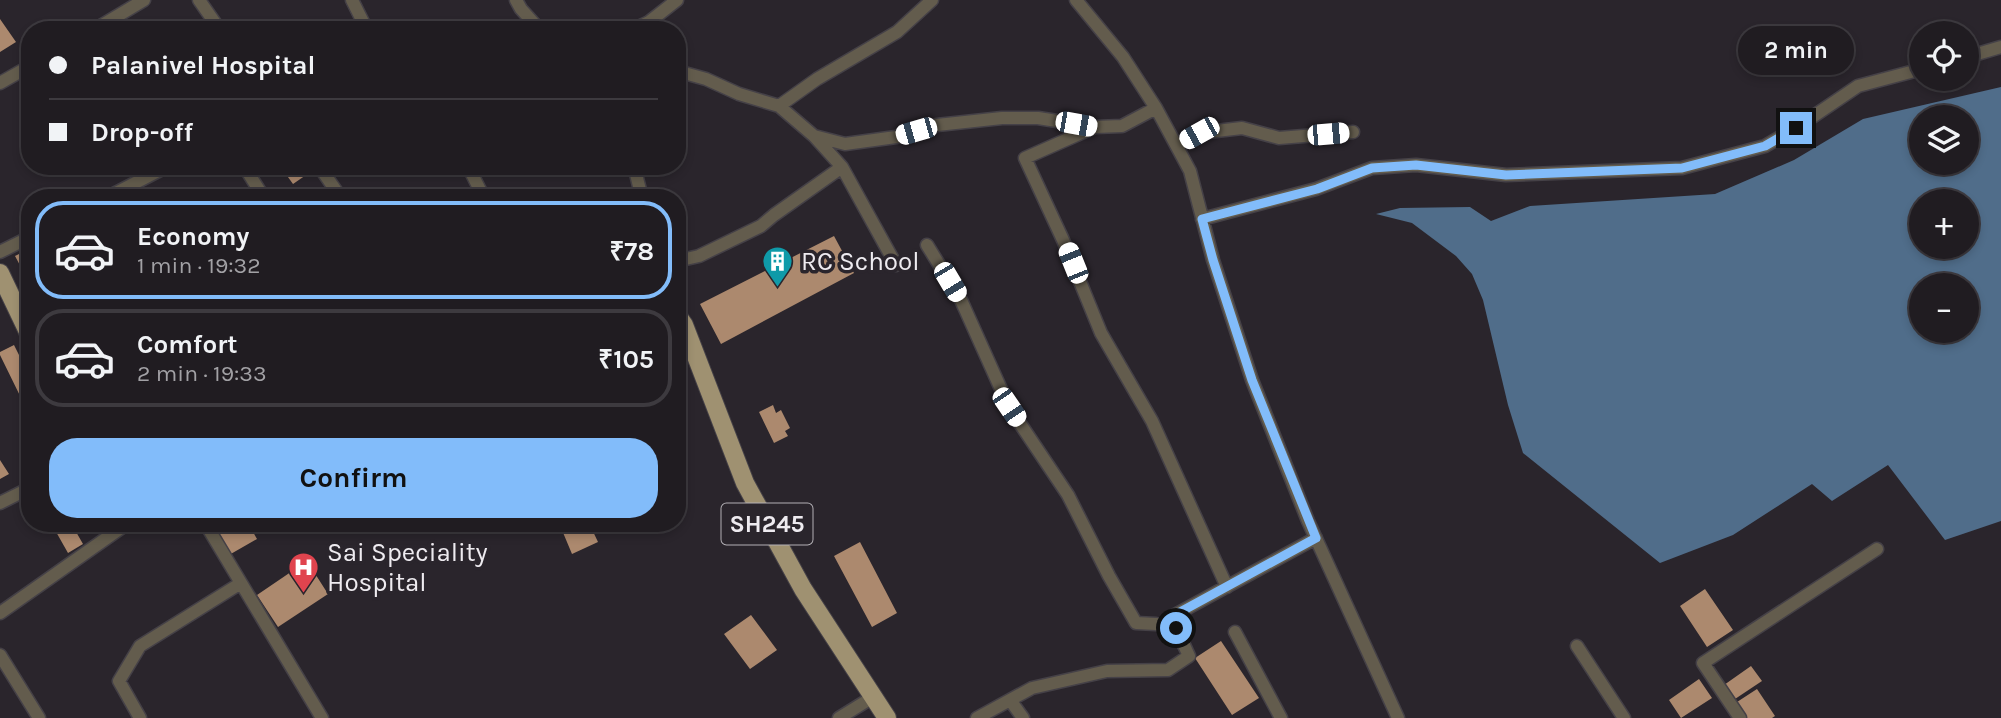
<!DOCTYPE html>
<meta charset="utf-8">
<style>
:root{--surface:#201c21;--page:#2d292e;--text:#f1f3f6;--muted:#a2a1a5;--line:#3d3a3f;--accent:#82bcfa}
body{margin:0;font-family:Karla,sans-serif;background:var(--page);color:var(--text);height:100vh;display:flex;flex-direction:column;font-size:26px;white-space:nowrap}
*{box-sizing:border-box;margin:0}
p{font-size:23px;color:var(--muted)}
.icon{flex:none;width:38px;height:38px;fill:none;stroke:currentColor;stroke-width:2;stroke-linecap:round;stroke-linejoin:round}
.map{position:relative;flex:1;overflow:hidden}
.panel{position:absolute;left:21px;top:189px;width:665px;height:343px;display:flex;flex-direction:column;background:var(--surface);border-radius:28px;box-shadow:0 4px 10px #0003,0 0 0 2px var(--line)}
.panel>*{flex:none}
.top-card{position:absolute;left:21px;top:21px;width:665px;height:154px;border-radius:28px;box-shadow:0 4px 10px #0003,0 0 0 2px var(--line);display:grid;align-content:center;height:154px;padding:0 28px;background:var(--surface)}
.buttons{position:absolute;left:1909px;top:21px;display:grid;gap:14px}
.buttons a{display:grid;place-items:center;width:70px;height:70px;border-radius:50%;background:var(--surface);box-shadow:0 4px 10px #0003,0 0 0 2px var(--line);font-size:35px}
.end{position:absolute;width:32px;height:32px;margin:-16px;border:9px solid #82bcfa;background:#111;box-shadow:0 0 0 4px #111}
.from{border-radius:50%}
.bubble{position:absolute;height:49px;border-radius:24px;background:var(--surface);box-shadow:0 4px 10px #0003,0 0 0 2px var(--line);font-size:23px;font-weight:700;line-height:49px;text-align:center}
.car{position:absolute;width:21px;height:42px;margin:-21px -10px;border-radius:9px;box-shadow:0 0 5px 2px #0007;background:linear-gradient(#fff 24%,#345 0 40%,#fff 0 76%,#345 0 86%,#fff 0)}
.top-card b{display:flex;align-items:center;gap:24px;height:66px;font-size:26px}
.top-card b+b{border-top:2px solid var(--line)}
.top-card i{width:18px;height:18px;background:var(--text)}
ul{padding:12px 0 0;list-style:none}
li{display:flex;align-items:center;gap:21px;height:98px;margin:0 14px 10px;padding:0 14px;border:4px solid var(--line);border-radius:28px}
li div{flex:1}
li b{display:block;font-size:26px}
li em{font-style:normal;font-weight:700}
li.on{border-color:var(--accent)}
li>.icon{width:63px;height:63px;stroke-width:1.5}
.button{display:flex;gap:14px;margin-top:auto;padding:14px 28px}
.button a{flex:1;height:80px;border-radius:28px;background:var(--accent);color:#111;font-size:28px;font-weight:700;line-height:80px;text-align:center}
.map>svg:first-child{display:block}
.water{fill:#506d8a;fill-rule:evenodd}
.building{fill:#ac896e}
.lines{fill:none;stroke-linecap:round;stroke-linejoin:round}
.street-casing{stroke:#454147;stroke-width:15}
.primary-casing{stroke:#454147;stroke-width:20}
.street{stroke:#635c4d;stroke-width:12}
.primary{stroke:#9f9171;stroke-width:18}
.route{stroke:#82bcfa;stroke-width:9}
.labels{text-anchor:middle;dominant-baseline:central;stroke-width:7;stroke-linejoin:round;paint-order:stroke}
.shield{fill:#2a252c;stroke:#b3b0b5;stroke-width:2}
.shield-label{font-size:24px;font-weight:bold;fill:#eeebf0}
.poi-label{font-size:26px;fill:#eeebf0;stroke:#2a252c;text-anchor:start}
</style>
<div class="map">
<svg width="2001" height="718" viewBox="0 0 2001 718">
<rect width="100%" height="100%" fill="#2a252c"/>
<path class="water" d="M2001 87V521L1945 540 1888 465 1832 501 1812 484 1733 535 1660 563 1523 453 1508 405 1483 300 1472 274 1456 256 1412 223 1376 214 1400 208 1470 207 1491 221 1530 206 1715 194 1794 160 1863 119ZM1922 117H1967V163H1922ZM1922 201H1967V247H1922ZM1922 285H1967V331H1922Z"/>
<path class="building" d="M0 19 16 42 0 52Z
M280 166H304L309 173 293 184Z
M834 236 854 273 721 344 700 304Z
M29 249 30 251V284L15 256Z
M14 345 30 377V404L25 406 0 355V352Z
M773 405 776 413 781 410 790 428 785 431 788 436 774 443 759 412Z
M0 460 9 474 0 479Z
M51 523H71L83 544 68 553Z
M212 523H248L257 539 229 555Z
M559 523H589L598 542 572 554Z
M860 542 897 613 872 627 834 556Z
M307 561 328 594 278 627 257 595Z
M1705 589 1733 630 1707 647 1680 606Z
M751 615 777 650 750 669 724 634Z
M1221 641 1259 698 1232 715 1195 658Z
M1751 666 1762 681 1735 699 1724 685Z
M1699 679 1712 698 1681 718 1669 700Z
M1757 689 1775 716 1772 718H1747L1737 702Z"/>
<g class="lines">
<defs>
<path id="street" d="M199 0 220 30
M352 0 367 30
M516 0 521 9 540 30
M1076 0 1123 57 1156 108 1190 171 1213 260 1252 380 1308 521 1398 718
M94 30 144 0
M632 30 649 22
M648 30 649 22 677 0
M1967 57 2001 47
M677 71 706 79 739 94 779 106 814 136 845 144 896 137 937 125 1002 118H1038L1095 127 1122 126 1156 108
M0 83 30 66
M779 106 817 79 897 32 932 0
M1095 127 1025 158 1063 240 1101 333 1152 421 1227 587
M814 136 842 167 896 265
M1177 146 1199 133 1242 128 1279 138 1353 132
M244 166 264 198
M319 166 341 198
M468 166 484 198
M634 166 642 198
M106 198 168 166
M1202 219 1316 189 1372 168 1416 165 1506 175 1682 168 1765 146 1796 128 1858 86 1922 69
M927 245 961 300 1009 407 1068 495 1109 576 1136 623 1156 624 1176 628
M0 252 30 237
M677 261 699 256 761 226 774 215 842 167
M0 503 30 488
M205 523 322 718
M0 613 128 523
M1235 632 1281 718
M1577 646 1624 718
M0 655 39 718
M1010 700 1023 718
M140 718 119 681 140 646 241 583
M839 718 873 697
M977 718 1032 688 1107 671 1168 670 1189 656 1171 617 1316 538
M1740 718 1703 663 1877 549"/>
<path id="primary" d="M0 273 30 336
M677 315 684 325 745 483 803 589 887 718"/>
</defs>
<use href="#street" class="street-casing"/>
<use href="#primary" class="primary-casing"/>
<use href="#street" class="street"/>
<use href="#primary" class="primary"/>
</g>
<g class="lines">
<path class="route" d="M1176 628 1171 617 1316 538 1252 380 1213 260 1202 219 1317 189 1372 168 1416 165 1506 175 1682 168 1765 146 1796 128"/>
</g>
<defs>
<symbol id="building-pin" viewBox="-11 -11 22 30"><path d="M0 17L-7.5 6A9.5 9.5 0 1 1 7.5 6Z" fill="#0f9aa8" stroke="#2a252c"/><path d="M-4-6H4V6H1V3H-1V6H-4ZM-2.5-4.3h1.7v1.8h-1.7ZM.8-4.3h1.7v1.8H.8ZM-2.5-1h1.7V.8h-1.7ZM.8-1h1.7V.8H.8Z" fill="#fff"/></symbol>
<symbol id="hospital-pin" viewBox="-11 -11 22 30"><path d="M0 17L-7.5 6A9.5 9.5 0 1 1 7.5 6Z" fill="#e0444e" stroke="#2a252c"/><path d="M-5-5h3v3.5h4V-5h3V5h-3V1.5h-4V5h-3Z" fill="#fff"/></symbol>
</defs>
<g fill-rule="evenodd">
<use href="#building-pin" x="760" y="244" width="35" height="47"/>
<use href="#hospital-pin" x="286" y="550" width="35" height="47"/>
</g>
<g class="labels">
<rect class="shield" x="721.5" y="503.5" width="91" height="41" rx="5"/>
<g class="shield-label">
<text x="767" y="524">SH245</text>
</g>
<g class="poi-label">
<text x="801" y="261">RC School</text>
<text x="327" y="552">Sai Speciality<tspan x="327" dy="30">Hospital</tspan></text>
</g>
</g>
</svg>
<div class="buttons">
<a><svg class="icon" aria-label="locate" viewBox="0 0 24 24"><circle cx="12" cy="12" r="6"/><path d="M12 2v4M12 18v4M2 12h4M18 12h4"/></svg></a>
<a><svg class="icon" aria-label="layers" viewBox="0 0 24 24"><path d="M12 4l9 5-9 5-9-5zM3 14l9 5 9-5"/></svg></a>
<a>+</a>
<a>−</a>
</div>
<i class="end from" style="left:1176px;top:628px"></i>
<i class="end" style="left:1796px;top:128px"></i>
<div class="bubble" style="left:1738px;top:26px;width:116px">2 min</div>
<i class="car" style="left:1076px;top:124px;rotate:100deg"></i>
<i class="car" style="left:916px;top:131px;rotate:254deg"></i>
<i class="car" style="left:1199px;top:133px;rotate:241deg"></i>
<i class="car" style="left:1328px;top:134px;rotate:85deg"></i>
<i class="car" style="left:1073px;top:263px;rotate:338deg"></i>
<i class="car" style="left:950px;top:282px;rotate:149deg"></i>
<i class="car" style="left:1009px;top:407px;rotate:146deg"></i>
<div class="top-card">
<b><i class="from"></i>Palanivel Hospital</b>
<b><i></i>Drop-off</b>
</div>
<section class="panel">
<ul>
<li class="on"><svg class="icon" aria-label="car" viewBox="0 0 24 24"><path d="M5 17H2v-5l4-1 3-4h7l3 4 3 1v5h-3M9 17h6M6 11h13"/><circle cx="7" cy="17" r="2"/><circle cx="17" cy="17" r="2"/></svg><div><b>Economy</b><p>1 min · 19:32</p></div><em>₹78</em></li>
<li><svg class="icon" aria-label="car" viewBox="0 0 24 24"><path d="M5 17H2v-5l4-1 3-4h7l3 4 3 1v5h-3M9 17h6M6 11h13"/><circle cx="7" cy="17" r="2"/><circle cx="17" cy="17" r="2"/></svg><div><b>Comfort</b><p>2 min · 19:33</p></div><em>₹105</em></li>
</ul>
<div class="button"><a>Confirm</a></div>
</section>
</div>
